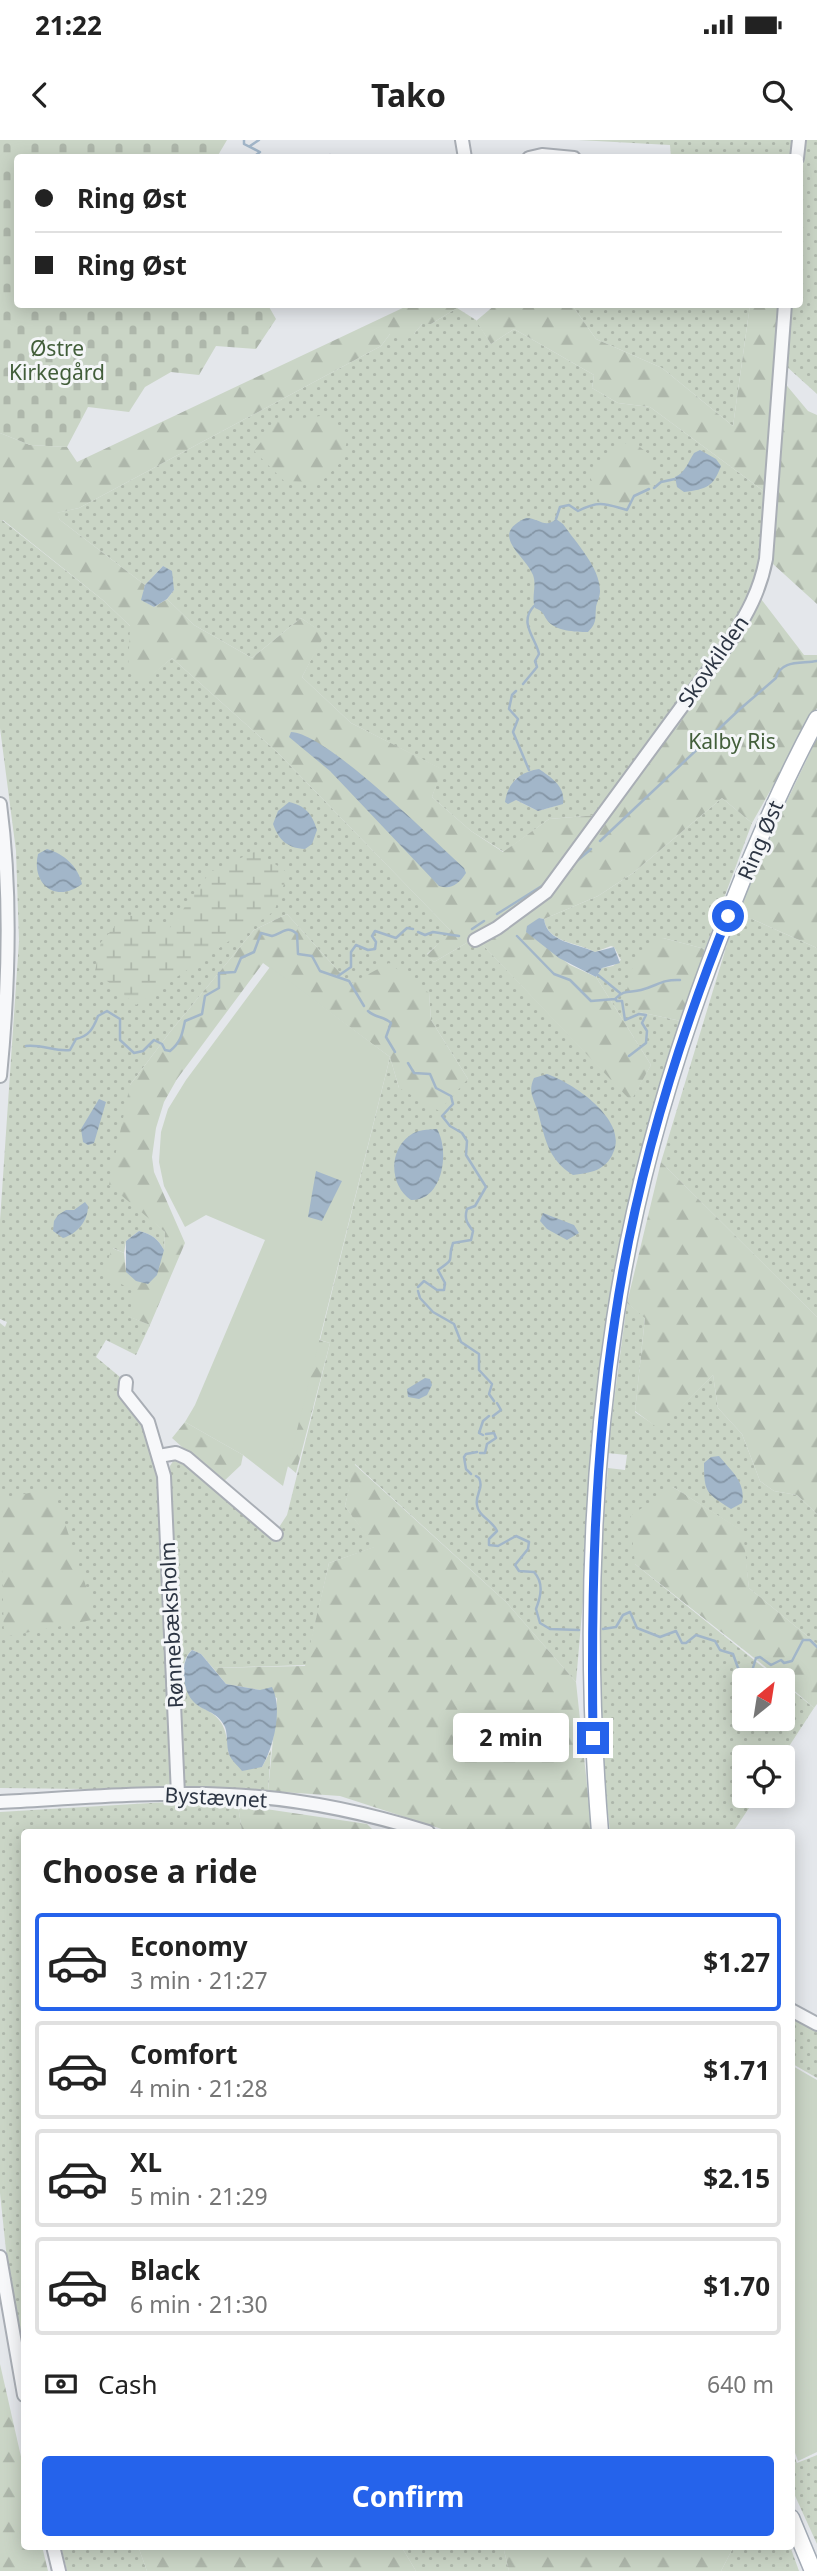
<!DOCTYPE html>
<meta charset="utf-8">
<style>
:root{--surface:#fff;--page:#f2f2f2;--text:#222;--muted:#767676;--line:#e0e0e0;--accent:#2563eb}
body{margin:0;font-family:"Noto Sans",sans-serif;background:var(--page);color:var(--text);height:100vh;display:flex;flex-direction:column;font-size:26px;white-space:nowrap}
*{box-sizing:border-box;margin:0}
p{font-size:23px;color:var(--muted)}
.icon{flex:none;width:38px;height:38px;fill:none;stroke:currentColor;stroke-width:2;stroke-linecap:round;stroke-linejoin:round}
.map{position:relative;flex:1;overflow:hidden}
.sheet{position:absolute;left:21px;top:1689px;width:774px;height:721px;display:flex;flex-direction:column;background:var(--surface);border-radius:7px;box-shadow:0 4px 18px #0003}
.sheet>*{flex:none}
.guide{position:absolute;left:14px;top:14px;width:789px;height:154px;border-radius:7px;box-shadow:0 4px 18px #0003;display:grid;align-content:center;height:154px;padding:0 21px;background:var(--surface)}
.needle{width:46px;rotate:30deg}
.controls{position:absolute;left:732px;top:1528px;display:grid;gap:14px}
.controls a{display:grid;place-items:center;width:63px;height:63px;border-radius:7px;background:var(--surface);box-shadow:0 4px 18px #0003;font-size:35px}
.end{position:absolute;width:32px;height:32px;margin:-16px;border:9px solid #2563eb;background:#fff;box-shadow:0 0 0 4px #fff}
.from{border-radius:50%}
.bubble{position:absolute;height:49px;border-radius:7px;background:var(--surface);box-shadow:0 4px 18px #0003;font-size:23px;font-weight:700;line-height:49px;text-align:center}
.guide b{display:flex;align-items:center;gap:24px;height:66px;font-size:26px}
.guide b+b{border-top:2px solid var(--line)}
.guide i{width:18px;height:18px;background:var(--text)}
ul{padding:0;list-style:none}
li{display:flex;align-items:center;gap:21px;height:98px;margin:0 14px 10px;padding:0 7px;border:4px solid var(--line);border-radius:7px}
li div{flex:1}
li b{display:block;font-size:26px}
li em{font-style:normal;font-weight:700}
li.current{border-color:var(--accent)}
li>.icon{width:63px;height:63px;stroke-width:1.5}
h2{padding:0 21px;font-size:32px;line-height:84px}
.pay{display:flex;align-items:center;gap:18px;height:77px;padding:0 21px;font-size:26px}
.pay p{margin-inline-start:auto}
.button{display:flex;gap:14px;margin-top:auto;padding:14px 21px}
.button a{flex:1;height:80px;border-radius:7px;background:var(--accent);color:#fff;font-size:28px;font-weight:700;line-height:80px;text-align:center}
.status{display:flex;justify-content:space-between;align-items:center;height:49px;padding:0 35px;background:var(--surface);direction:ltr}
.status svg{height:19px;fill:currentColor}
header{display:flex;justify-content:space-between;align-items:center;height:91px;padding:0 21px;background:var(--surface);font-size:32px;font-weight:700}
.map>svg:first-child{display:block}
.grass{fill:url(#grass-dots);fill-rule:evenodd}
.forest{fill:url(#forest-firs)}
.wetland{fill:url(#wetland-marsh)}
.cemetery{fill:url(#cemetery-stones)}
.park{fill:#cad5c6}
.water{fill:url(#water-waves)}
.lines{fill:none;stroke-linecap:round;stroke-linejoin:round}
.stream{stroke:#a2b6c9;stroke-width:2.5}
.minor-casing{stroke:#a9aeb5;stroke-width:16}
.major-casing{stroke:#a4acb6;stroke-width:19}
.minor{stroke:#f7f8fa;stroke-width:12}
.major{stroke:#fff;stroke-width:16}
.route{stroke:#2563eb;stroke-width:9}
.labels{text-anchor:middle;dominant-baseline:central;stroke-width:6;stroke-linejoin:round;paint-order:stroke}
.park-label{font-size:21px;fill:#425e3a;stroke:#f4f6f8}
.street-label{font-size:21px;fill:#2c3543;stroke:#f4f6f8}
</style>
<div class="status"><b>21:22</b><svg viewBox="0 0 49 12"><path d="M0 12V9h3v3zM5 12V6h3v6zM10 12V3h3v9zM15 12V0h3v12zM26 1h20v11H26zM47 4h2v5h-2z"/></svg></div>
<header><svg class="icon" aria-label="back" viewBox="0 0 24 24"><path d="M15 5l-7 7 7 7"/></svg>Tako<svg class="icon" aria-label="search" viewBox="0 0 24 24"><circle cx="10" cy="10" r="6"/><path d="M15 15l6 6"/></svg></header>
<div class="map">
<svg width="817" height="2431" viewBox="0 0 817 2431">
<defs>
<pattern id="grass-dots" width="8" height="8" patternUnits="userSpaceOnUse" patternTransform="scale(1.75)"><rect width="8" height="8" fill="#cad5c6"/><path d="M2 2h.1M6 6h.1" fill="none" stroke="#aeb7ab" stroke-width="1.8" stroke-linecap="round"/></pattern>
<pattern id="forest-firs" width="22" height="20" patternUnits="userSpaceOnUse" patternTransform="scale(1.75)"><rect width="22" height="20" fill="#cad5c6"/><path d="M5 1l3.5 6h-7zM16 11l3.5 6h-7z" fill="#aeb7ab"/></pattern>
<pattern id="wetland-marsh" width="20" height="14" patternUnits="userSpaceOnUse" patternTransform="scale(1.75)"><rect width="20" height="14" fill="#cad5c6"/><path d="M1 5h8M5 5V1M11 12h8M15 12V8" fill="none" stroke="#aeb7ab"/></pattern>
<pattern id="cemetery-stones" width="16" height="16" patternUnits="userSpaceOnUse" patternTransform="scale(1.75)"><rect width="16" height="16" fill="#cad5c6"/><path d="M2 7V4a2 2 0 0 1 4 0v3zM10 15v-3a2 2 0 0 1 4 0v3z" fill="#aeb7ab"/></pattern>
<pattern id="water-waves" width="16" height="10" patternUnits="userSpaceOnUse" patternTransform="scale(1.75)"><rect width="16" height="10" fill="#a2b6c9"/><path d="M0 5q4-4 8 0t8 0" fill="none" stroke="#8495a5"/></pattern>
</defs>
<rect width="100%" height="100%" fill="#e4e7eb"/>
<path class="grass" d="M578 0H793L792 18 671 17 670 5Z
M805 0H817V254L786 226 791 165 800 164V64Z
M572 165H750L733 286 662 228 596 199Z
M457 168 476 180 491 204 514 189 594 235 592 248 618 263 650 267 765 352 758 440 726 499 598 675 549 679 504 712 471 691 432 657 441 629 351 583 302 537 324 494 301 478 252 518 194 485 167 459 174 450 163 426 145 445 60 380 56 373 79 368 381 206 390 194H414L422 184H431ZM516 638 555 666 538 671 516 660 512 661 507 654Z
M2 380 104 461 130 486 146 539 172 518 277 612 452 792 427 814 434 822 475 798 478 800 631 960 651 925 596 837 602 828 613 826 621 820 614 807 611 806 595 812C577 802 547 803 544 779L598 756 633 733 722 658 752 683 705 809 663 798 639 872 681 881 644 1004 626 1080 608 1171 576 1542 506 1462 355 1324 345 1366 375 1407 329 1423 306 1525 213 1528 201 1514 192 1510C174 1526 192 1549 199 1566 225 1578 226 1589 229 1615L262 1627 271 1610 268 1651 181 1647 170 1326 175 1318 186 1320 274 1395 287 1375 330 1203 320 1200 390 917 399 948 468 939 431 880 429 853 350 844 287 774 254 790 170 892 130 945 145 1074 165 1092 164 1110C158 1099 152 1094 139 1091L126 1101 124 1113 113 1108 138 1152 128 1176 150 1185 136 1215 106 1200 96 1217 120 1237 119 1254 144 1286 159 1336 173 1650 0 1648V1183L5 1187 7 1182 0 1179V1081L19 801 16 711 0 588V381Z
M735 778 752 779 817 808V1177L661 1022Z
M627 1163 645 1177 635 1272 659 1288 713 1235 718 1268 742 1294 760 1341 774 1351 797 1355 817 1374V1504L749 1448 742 1391 673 1347 635 1424 779 1540H744V1578H782V1542L814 1568 782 1617H744V1656H757L733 1692H610C595 1572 597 1449 608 1328L625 1330 627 1315 607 1313Z
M185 1661 238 1665 242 1692H24V2215L7 2120 0 2053V1672Z
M791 1876 817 1890V1938L791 1923Z
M791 2308 797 2323 817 2315V2404L791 2347Z
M61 2406H138L147 2431H67Z
M401 2406H503L509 2431H416Z
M734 2406H790L799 2431H721Z"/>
<path class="forest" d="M409 165H455L457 168 431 184H422L414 194H390L381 206 79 368 57 373 60 380 145 445 142 460 154 467 167 459 194 485 252 518 301 478 325 494 302 537 351 583 442 629 432 657 471 691 503 712 549 679 598 675 551 743 475 798 434 822 427 815 451 791 277 612 172 518 146 540 128 530 130 486 104 461 3 380 0 381V293L30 305 67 307 77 322Z
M495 165H572L596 199 662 228 733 286 750 165H780L765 352 650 267 618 263 592 248 594 235 514 189 491 204 476 181Z
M783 241 808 271 817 275V464L773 424Z
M329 275 348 297 342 321 321 342 284 341 254 311 277 281Z
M631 300 650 315 654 348 634 356 627 370 600 363 588 331 601 319Z
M761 459 804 515H817V568L752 683 722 658 633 733 598 756 544 779 539 778 527 792 570 825 596 837 651 925 631 961 477 799 540 761 734 503Z
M817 598V808L752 779 735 778 761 715Z
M287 774 350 844 389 823 429 853 431 880 468 939 439 971 399 948 390 917 263 823 177 939 164 962 156 988 152 1017 154 1032 185 1103 150 1185 127 1176 137 1152 103 1135 112 1108 124 1113 126 1132 164 1110 165 1092 109 1045 130 945 170 892 254 790Z
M663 798 705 809 681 881 639 872 627 850 635 817Z
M661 1022 817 1177V1374L797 1355 774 1351 760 1341 742 1294 718 1268 713 1235 659 1289 635 1271 645 1178 627 1163Z
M308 1197 330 1203 296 1333 284 1323Z
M185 1282 243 1315 241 1325 222 1343 172 1298Z
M354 1324 506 1462 576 1542 592 1692H451L340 1656 268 1651 277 1558 260 1550 226 1544 213 1528 305 1526 329 1423 374 1407 345 1366Z
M673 1347 743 1391 749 1448 817 1504V1564L814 1568 782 1540 635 1424 630 1376Z
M53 1348 97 1479 4 1497 0 1359Z
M238 1665 367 1684 375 1692H242Z
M0 2224 24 2330V2406H42L48 2431H0Z
M138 2406H401L416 2431H147Z
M503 2406H734L721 2431H509Z"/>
<path class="wetland" d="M256 711 288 733 274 772 241 793 136 865 95 831 101 802 126 774 169 789 210 732Z"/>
<path class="cemetery" d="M0 0H227L217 17 18 18V164L268 165 276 179 256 209 216 206 199 235 171 232 145 247 129 272 88 267 67 307 30 305 0 293Z"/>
<path class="park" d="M270 827 390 917 283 1346 243 1315 185 1282 195 1265 265 1100 206 1075 185 1087 164 1046 159 1022 161 992 168 969 186 940Z
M791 1925 817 1940V2312L798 2321 791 2302Z"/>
<path class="water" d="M700 310 716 319 721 326C713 347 707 349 684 352L677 347 675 337C686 332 688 322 694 313Z
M526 378C539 378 545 389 556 379L563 384C576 403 600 427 600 451 600 457 597 462 596 467 595 479 597 483 588 492 575 492 555 491 547 480 543 474 543 471 535 468 531 457 537 446 533 435 525 415 488 395 526 378Z
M163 426 172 431 174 450 167 459 154 467 141 460 145 445Z
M291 592C327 593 433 700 464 728L466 733C459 744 451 750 439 746L330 631 289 597Z
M539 629C552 638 566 647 563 664L538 671 516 660 508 664 505 662C508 642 520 632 539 629Z
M289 662C306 666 312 674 317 690L312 704 305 709C287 708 279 700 273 684L278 671Z
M47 709C64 714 78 726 82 744 56 764 31 744 38 714Z
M539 778 544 779C547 803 577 803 595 812L614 807 620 823 602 828 596 837 559 818 526 792 527 786Z
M547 934C573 943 629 980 613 1013 610 1021 603 1028 594 1031 588 1033 580 1034 573 1035 546 1018 545 996 537 969 533 957 528 951 534 938Z
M99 959 106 962 94 1003 88 1005 83 1002 81 989Z
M437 989C450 1011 443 1061 411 1060 390 1046 388 1012 409 996 418 989 427 990 437 989Z
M316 1031 342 1041 322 1081 308 1077Z
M85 1062 88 1066C88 1081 77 1094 63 1098L53 1091 54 1081 58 1075 66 1070H74Z
M543 1073 574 1085 579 1093 567 1100 547 1089 540 1081Z
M139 1091C152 1094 158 1099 164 1110L157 1135 148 1144 136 1141 126 1132V1101Z
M425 1238 430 1239 432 1245 427 1255 419 1259 408 1257 407 1249Z
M719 1316C732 1332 746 1342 742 1363L731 1369C707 1353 704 1354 704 1323L711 1317Z
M192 1510 201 1514 226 1544 260 1550 272 1547C283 1569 274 1606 262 1627L242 1631C238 1626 231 1620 229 1614 226 1605 228 1595 225 1587 217 1570 202 1572 192 1560 182 1548 180 1521 192 1510Z"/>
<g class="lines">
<path class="stream" d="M244 0V4L260 12 252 18
M250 6 259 0
M327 18 330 15
M654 348 661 342 675 339
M556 379 560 367 569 365 578 371C600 360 605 364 627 370L634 356 649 349
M523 544 537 527 535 521 539 514C536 498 518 483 534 466
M516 551 512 555 509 569 518 579 513 592 529 630
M600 701 740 569 776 538C781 519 802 524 817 521
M572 725 591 709
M497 774 545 744
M472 789 484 781
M418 792 425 795 433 792 459 796
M517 796 554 834 570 840 591 861 615 859C624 849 630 853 641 850 657 846 662 839 680 840
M598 835 620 853
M338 836 351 827V812L356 805 368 810 375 809 376 802 372 796 375 791 396 798 407 788 413 789
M615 859 617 861H622L625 880 639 874 646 875 642 883 647 891 646 903 629 916
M368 871C375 878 384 876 391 883L386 897 395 912
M26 906C41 904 56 912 70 910L76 899C89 896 93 889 98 876L107 871 120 879V900L134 913 143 911 154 900 162 904 165 910 170 911C181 902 182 895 185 881L202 874 205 856 219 848V833L235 832 241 818 254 812 261 793 272 796C283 793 287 785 297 794L298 814 312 816 320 831 349 841 364 866
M408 923 414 933 430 934 436 948 451 956 453 964 442 976 450 986 462 993 467 1001 466 1015 486 1047 475 1066 467 1069C464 1079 467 1083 473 1091L471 1100 453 1103C446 1123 458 1116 438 1130L445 1143 444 1150H437L424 1141 418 1147
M418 1151 420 1158 433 1172 454 1184 461 1202 479 1214V1230L492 1244 489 1254 494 1261
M493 1276 501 1270 497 1263
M483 1295 479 1293 483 1281 489 1276
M480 1313H485L487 1304 496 1298 494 1293 486 1294
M471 1334 466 1329 464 1317 466 1314 477 1312
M476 1336 479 1338C484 1349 475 1354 477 1365 478 1376 493 1381 497 1391L489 1399V1405L498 1406 516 1396 529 1402 528 1409 515 1425 519 1431 534 1432C544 1443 541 1456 536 1469L540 1483 550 1489 579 1490
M603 1489 616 1487 623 1475 630 1472 637 1488 660 1497 676 1491 682 1503H686L696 1495 715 1501 720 1510 733 1514 738 1528 745 1532 752 1531 756 1518 760 1517 771 1525 781 1520 784 1523 792 1521 803 1500H810L817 1507"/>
<defs>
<path id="minor" d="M462 0 465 18
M529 18 542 15 574 18
M797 18 799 0
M0 664C12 755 9 845 0 936
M475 800 497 788 546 752 730 501C747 474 760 451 766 419L785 164
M126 1242 125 1253 148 1282 164 1336 178 1655
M159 1316 176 1313 187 1318 276 1394
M0 1662C76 1658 153 1651 229 1655 297 1658 364 1672 428 1692
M791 1870 817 1884
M0 2117 24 2255
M53 2406 59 2431"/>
<path id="major" d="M600 1692C586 1521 589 1349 615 1179 636 1039 678 900 731 768 756 704 784 640 817 579
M791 2378 813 2431"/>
</defs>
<use href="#minor" class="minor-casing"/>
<use href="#major" class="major-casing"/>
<use href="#minor" class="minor"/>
<use href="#major" class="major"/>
</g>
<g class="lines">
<path class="route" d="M593 1598C591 1457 594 1318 615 1179 635 1042 676 905 728 776"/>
</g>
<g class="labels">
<g class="park-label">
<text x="57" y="208">Østre<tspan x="57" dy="24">Kirkegård</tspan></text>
<text x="732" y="601">Kalby Ris</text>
</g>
<g class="street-label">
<text transform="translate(713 521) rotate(-55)">Skovkilden</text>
<text transform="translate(760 700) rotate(-67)">Ring Øst</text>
<text transform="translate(171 1485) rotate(-93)">Rønnebæksholm</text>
<text transform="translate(216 1657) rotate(3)">Bystævnet</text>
</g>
</g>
</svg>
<div class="controls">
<a><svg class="needle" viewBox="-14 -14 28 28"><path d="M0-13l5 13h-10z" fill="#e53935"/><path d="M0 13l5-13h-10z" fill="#767676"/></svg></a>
<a><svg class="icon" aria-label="locate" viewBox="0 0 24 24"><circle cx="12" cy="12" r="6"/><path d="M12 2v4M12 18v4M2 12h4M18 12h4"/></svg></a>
</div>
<i class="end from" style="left:728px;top:776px"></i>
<i class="end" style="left:593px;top:1598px"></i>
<div class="bubble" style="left:453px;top:1573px;width:116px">2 min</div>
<div class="guide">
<b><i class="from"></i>Ring Øst</b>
<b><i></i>Ring Øst</b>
</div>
<section class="sheet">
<h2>Choose a ride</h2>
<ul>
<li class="current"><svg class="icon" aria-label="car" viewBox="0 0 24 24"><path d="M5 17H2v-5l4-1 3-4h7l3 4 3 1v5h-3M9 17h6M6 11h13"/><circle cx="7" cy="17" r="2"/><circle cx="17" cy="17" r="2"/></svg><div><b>Economy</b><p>3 min · 21:27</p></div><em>$1.27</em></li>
<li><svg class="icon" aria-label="car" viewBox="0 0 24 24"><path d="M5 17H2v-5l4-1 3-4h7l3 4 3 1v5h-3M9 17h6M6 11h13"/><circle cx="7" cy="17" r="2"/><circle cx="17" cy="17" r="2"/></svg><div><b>Comfort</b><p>4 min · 21:28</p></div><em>$1.71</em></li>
<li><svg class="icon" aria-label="car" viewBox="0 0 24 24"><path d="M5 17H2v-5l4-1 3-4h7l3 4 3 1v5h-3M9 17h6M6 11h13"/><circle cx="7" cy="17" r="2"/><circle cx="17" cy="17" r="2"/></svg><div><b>XL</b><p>5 min · 21:29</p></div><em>$2.15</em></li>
<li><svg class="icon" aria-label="car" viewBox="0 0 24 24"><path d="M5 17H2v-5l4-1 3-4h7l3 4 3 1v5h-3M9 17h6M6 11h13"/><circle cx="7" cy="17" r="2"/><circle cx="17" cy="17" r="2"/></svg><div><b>Black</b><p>6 min · 21:30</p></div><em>$1.70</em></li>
</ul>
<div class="pay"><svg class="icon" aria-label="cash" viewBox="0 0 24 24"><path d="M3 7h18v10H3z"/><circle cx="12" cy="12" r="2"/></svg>Cash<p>640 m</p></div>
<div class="button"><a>Confirm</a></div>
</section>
</div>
